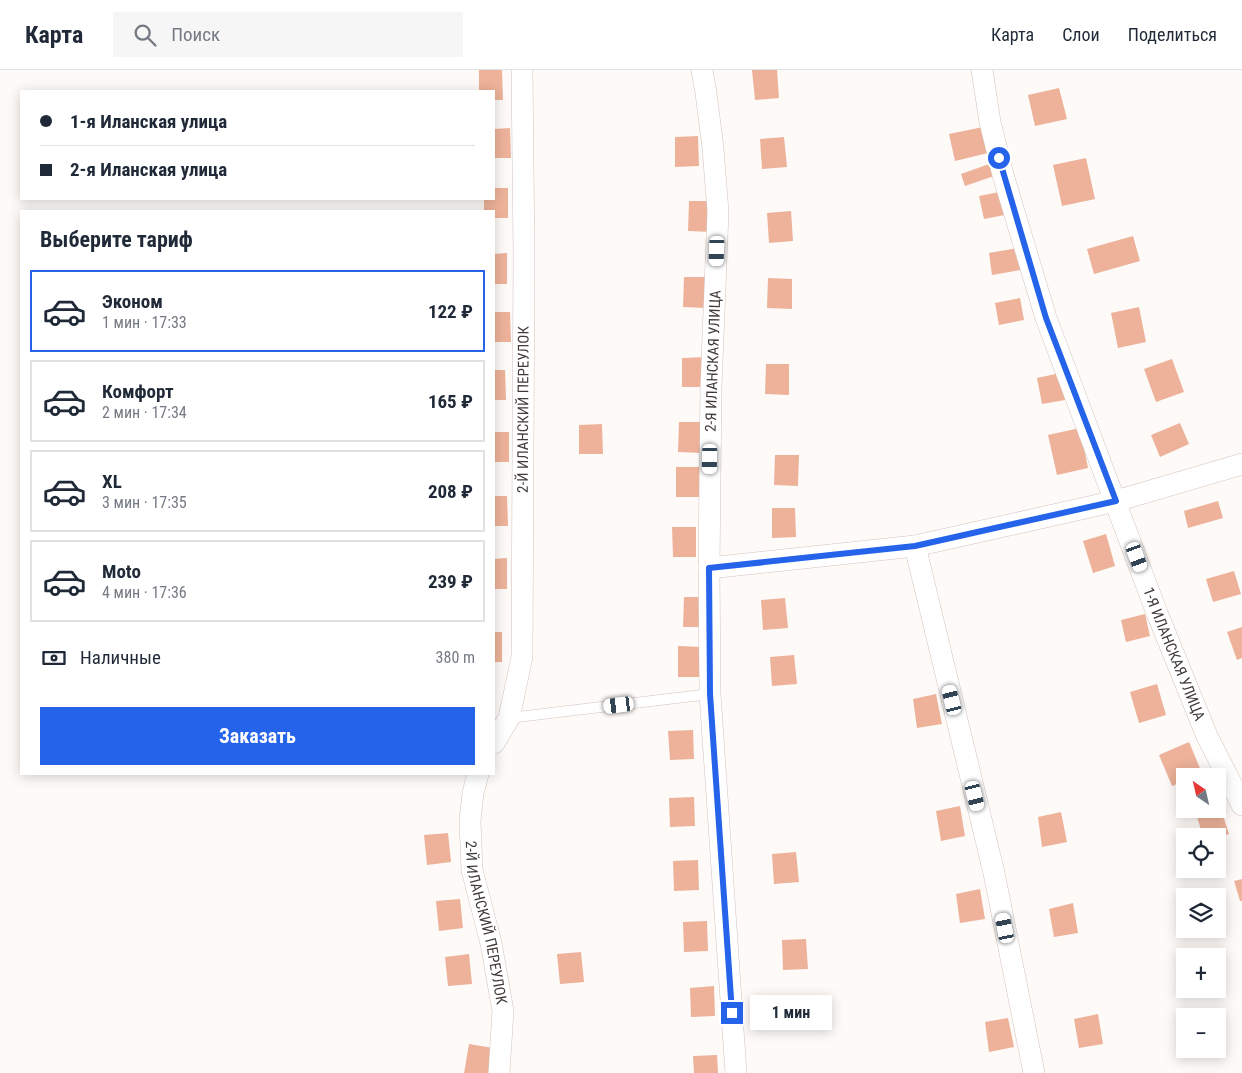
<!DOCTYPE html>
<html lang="ru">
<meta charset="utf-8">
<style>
:root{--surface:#fff;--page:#f6f6f7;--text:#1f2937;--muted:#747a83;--line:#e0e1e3;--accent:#2563eb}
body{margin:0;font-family:"Roboto Condensed",sans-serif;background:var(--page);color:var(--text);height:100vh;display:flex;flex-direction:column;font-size:19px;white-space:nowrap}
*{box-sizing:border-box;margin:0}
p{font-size:16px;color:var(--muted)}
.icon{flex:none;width:28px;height:28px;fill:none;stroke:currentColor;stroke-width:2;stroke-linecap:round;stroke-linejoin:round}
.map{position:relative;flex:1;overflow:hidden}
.drawer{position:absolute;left:20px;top:140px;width:475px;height:565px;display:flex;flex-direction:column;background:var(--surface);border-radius:0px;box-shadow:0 2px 12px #0003}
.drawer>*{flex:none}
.hud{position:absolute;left:20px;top:20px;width:475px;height:110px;border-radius:0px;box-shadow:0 2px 12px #0003;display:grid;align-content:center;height:110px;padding:0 20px;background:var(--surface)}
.needle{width:32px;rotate:326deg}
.buttons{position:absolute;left:1176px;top:698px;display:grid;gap:10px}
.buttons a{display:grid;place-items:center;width:50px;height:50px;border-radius:0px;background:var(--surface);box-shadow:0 2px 12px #0003;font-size:25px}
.end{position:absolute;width:22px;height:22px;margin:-11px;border:6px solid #2563eb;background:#fff;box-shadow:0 0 0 2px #fff}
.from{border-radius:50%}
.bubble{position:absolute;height:35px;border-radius:0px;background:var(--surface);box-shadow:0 2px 12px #0003;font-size:16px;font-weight:700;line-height:35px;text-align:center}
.car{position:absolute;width:15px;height:30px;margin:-15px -8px;border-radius:6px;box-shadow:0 0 4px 1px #0007;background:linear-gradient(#fff 24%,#345 0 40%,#fff 0 76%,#345 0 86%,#fff 0)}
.hud b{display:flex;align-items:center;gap:18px;height:48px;font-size:19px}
.hud b+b{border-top:1px solid var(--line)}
.hud i{width:12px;height:12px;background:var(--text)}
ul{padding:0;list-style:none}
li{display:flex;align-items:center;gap:15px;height:82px;margin:0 10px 8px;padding:0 10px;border:2px solid var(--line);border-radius:0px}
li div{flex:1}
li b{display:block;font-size:19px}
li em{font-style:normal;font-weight:700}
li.active{border-color:var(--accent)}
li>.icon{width:45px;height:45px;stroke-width:1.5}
h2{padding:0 20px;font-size:22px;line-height:60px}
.pay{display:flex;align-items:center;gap:12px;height:55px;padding:0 20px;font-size:19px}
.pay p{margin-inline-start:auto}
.action{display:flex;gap:10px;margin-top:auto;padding:10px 20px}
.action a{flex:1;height:58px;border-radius:0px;background:var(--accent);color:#fff;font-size:20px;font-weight:700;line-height:58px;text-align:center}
header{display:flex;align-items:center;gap:30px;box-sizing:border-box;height:70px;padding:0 25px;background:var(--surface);border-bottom:1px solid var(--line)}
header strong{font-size:24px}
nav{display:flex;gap:28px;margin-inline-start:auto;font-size:18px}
.search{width:350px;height:45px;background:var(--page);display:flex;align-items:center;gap:12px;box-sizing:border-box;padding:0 18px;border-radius:0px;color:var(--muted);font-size:19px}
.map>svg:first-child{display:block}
.building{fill:#edb299}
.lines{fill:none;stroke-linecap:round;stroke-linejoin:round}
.service-casing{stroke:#d3c3bd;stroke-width:11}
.minor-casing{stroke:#d3c3bd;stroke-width:22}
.service{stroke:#fff;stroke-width:10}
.minor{stroke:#fff;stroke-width:21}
.route{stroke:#2563eb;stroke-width:6}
.labels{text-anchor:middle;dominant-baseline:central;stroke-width:4;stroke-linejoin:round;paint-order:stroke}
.street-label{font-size:15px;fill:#403a38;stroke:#fff}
</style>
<header>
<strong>Карта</strong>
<div class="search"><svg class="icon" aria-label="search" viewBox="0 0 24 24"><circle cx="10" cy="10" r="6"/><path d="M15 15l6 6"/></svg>Поиск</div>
<nav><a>Карта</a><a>Слои</a><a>Поделиться</a></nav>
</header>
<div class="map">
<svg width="1242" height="1003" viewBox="0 0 1242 1003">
<rect width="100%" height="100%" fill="#fdfaf8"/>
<path class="building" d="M479 0H502L503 30H494V21H479Z
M752 0H777L779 28 755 30Z
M1059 18 1067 49 1035 56 1028 25Z
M983 57 988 83 955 91 949 64Z
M510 58 511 88H494V59Z
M698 66 699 96 675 97V67Z
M784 67 787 97 762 99 760 69Z
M1086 88 1095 129 1062 136 1053 95Z
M992 93 997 105 965 116 961 104Z
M494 118H508V148H494V141H484V129H494Z
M1005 121 1010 144 984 149 979 126Z
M689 131H713L712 162 688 161Z
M791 141 793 171 769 173 767 143Z
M1133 166 1140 191 1094 204 1087 179Z
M1018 178 1021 200 992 205 989 183Z
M507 183V214H494V184Z
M684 207H707L706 238 683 237Z
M768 208 792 209V239L767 238Z
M1020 228 1024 250 999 255 995 233Z
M1139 237 1146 272 1118 278 1111 243Z
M494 242H510L511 272H494Z
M706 287V317H682V288Z
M1172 289 1184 322 1156 332 1144 299Z
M766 294H789V325L765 324Z
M494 300H505L506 330H494Z
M1060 303 1065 330 1042 334 1037 308Z
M679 352H703L702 383 678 382Z
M1180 353 1189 374 1160 387 1151 365Z
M602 354 603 384H579V355Z
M1080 358 1088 398 1057 405 1048 365Z
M494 362H509V392H494Z
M775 385H799L798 416 774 415Z
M676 397H699L700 427H676Z
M494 426H507L508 456H494Z
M1218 431 1223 448 1188 458 1184 441Z
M772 438H795L796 467 772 468Z
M672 457H696V487H673Z
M1106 464 1115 496 1093 503 1083 471Z
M507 488V519H494V489Z
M1234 501 1241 524 1213 532 1206 509Z
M684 527H707V557H683Z
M785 528 788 558 763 560 761 530Z
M1145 544 1150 566 1126 572 1121 550Z
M1242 557V588L1237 590 1227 562Z
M494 562H502V592H494Z
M678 576 702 577V607H678Z
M794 585 797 614 772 616 770 587Z
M1157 614 1166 645 1139 653 1130 622Z
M936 624 942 654 917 658 913 629Z
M693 660 694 689 670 690 668 661Z
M1189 672 1202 703 1195 706H1185V711L1172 716 1159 685Z
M694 727 695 756 670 757 669 728Z
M960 736 965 766 941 771 936 741Z
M1221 739 1229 764 1218 768V766H1203L1197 747Z
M1061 742 1067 772 1042 777 1038 747Z
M448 763 451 792 427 795 424 765Z
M796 782 799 812 774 814 772 784Z
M698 790 699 820 674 821 673 791Z
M1242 809V831H1240L1234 811Z
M980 819 985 849 960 853 956 824Z
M460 829 463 858 439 861 436 831Z
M1073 833 1078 863 1054 867 1049 839Z
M707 851 708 881 684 882 683 852Z
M806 869 808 899 783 900 782 870Z
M581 882 584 912 560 914 557 884Z
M469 884 472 914 448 916 445 887Z
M714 916 715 946 691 947 690 918Z
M813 929 814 958 790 960 789 930Z
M1098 944 1103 974 1079 978 1074 949Z
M1008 948 1014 977 989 982 985 952Z
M469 974 493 978 489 1003H464Z
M717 985 718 1003H694L693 986Z"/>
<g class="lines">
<defs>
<path id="service" d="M509 648 710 624"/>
<g id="minor">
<path d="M702 0 706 23 713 78 718 142 711 317 709 498 710 624 736 1003"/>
<path id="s1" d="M982 0 990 52 1003 105 1046 248 1157 543 1207 666 1242 735"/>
<path d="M915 476 994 803 1034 1003"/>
<path d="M709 498 915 476 1116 431 1242 394"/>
<path id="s2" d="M494 673 509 648 522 587 524 184 522 0"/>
<path id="s3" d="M478 704 473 723 470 751 472 800 491 873 503 941 499 1003"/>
</g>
</defs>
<use href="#service" class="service-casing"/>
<use href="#minor" class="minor-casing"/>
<use href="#service" class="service"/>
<use href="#minor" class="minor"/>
</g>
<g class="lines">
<path class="route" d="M732 943 710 624 709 498 915 476 1116 431 1046 248 999 88"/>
</g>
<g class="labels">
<g class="street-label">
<text transform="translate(713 291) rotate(-88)">2-Я ИЛАНСКАЯ УЛИЦА</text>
<text stroke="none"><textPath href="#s2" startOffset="339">2-Й ИЛАНСКИЙ ПЕРЕУЛОК</textPath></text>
<text stroke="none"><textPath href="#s1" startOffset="616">1-Я ИЛАНСКАЯ УЛИЦА</textPath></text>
<text stroke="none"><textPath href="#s3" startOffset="151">2-Й ИЛАНСКИЙ ПЕРЕУЛОК</textPath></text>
</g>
</g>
</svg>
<div class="buttons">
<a><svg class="needle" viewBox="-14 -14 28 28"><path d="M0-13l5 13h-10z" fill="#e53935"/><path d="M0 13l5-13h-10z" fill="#747a83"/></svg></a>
<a><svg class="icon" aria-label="locate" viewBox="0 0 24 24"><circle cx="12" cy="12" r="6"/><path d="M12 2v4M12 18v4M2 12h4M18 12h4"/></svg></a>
<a><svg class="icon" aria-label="layers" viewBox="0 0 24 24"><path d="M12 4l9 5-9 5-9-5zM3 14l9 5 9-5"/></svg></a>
<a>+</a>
<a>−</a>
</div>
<i class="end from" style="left:999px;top:88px"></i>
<i class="end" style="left:732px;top:943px"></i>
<div class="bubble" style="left:750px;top:925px;width:82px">1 мин</div>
<i class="car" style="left:717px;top:181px;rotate:182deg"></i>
<i class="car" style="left:710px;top:389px;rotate:181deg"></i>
<i class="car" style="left:1137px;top:487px;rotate:160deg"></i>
<i class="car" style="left:952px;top:630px;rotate:346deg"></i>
<i class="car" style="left:619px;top:635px;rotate:263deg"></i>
<i class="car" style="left:975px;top:726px;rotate:166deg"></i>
<i class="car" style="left:1005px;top:858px;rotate:349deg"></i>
<div class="hud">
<b><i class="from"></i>1-я Иланская улица</b>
<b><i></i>2-я Иланская улица</b>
</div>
<section class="drawer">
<h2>Выберите тариф</h2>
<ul>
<li class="active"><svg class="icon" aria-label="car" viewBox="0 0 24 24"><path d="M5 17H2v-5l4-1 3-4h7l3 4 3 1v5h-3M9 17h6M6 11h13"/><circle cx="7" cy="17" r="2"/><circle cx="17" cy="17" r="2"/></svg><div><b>Эконом</b><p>1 мин · 17:33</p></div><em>122 ₽</em></li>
<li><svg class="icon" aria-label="car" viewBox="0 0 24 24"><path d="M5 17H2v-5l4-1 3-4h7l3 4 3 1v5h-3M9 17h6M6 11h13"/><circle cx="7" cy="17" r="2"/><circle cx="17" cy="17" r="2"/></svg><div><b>Комфорт</b><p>2 мин · 17:34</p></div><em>165 ₽</em></li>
<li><svg class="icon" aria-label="car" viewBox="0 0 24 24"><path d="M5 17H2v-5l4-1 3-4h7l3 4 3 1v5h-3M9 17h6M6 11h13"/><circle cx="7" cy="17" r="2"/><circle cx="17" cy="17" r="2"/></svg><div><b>XL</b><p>3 мин · 17:35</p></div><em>208 ₽</em></li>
<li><svg class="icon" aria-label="car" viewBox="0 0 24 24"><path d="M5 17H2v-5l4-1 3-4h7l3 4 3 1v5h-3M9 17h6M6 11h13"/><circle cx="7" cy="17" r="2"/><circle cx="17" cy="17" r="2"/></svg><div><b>Moto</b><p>4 мин · 17:36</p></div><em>239 ₽</em></li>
</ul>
<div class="pay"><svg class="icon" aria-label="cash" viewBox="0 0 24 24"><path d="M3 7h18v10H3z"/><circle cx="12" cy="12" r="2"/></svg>Наличные<p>380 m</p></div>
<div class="action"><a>Заказать</a></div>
</section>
</div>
